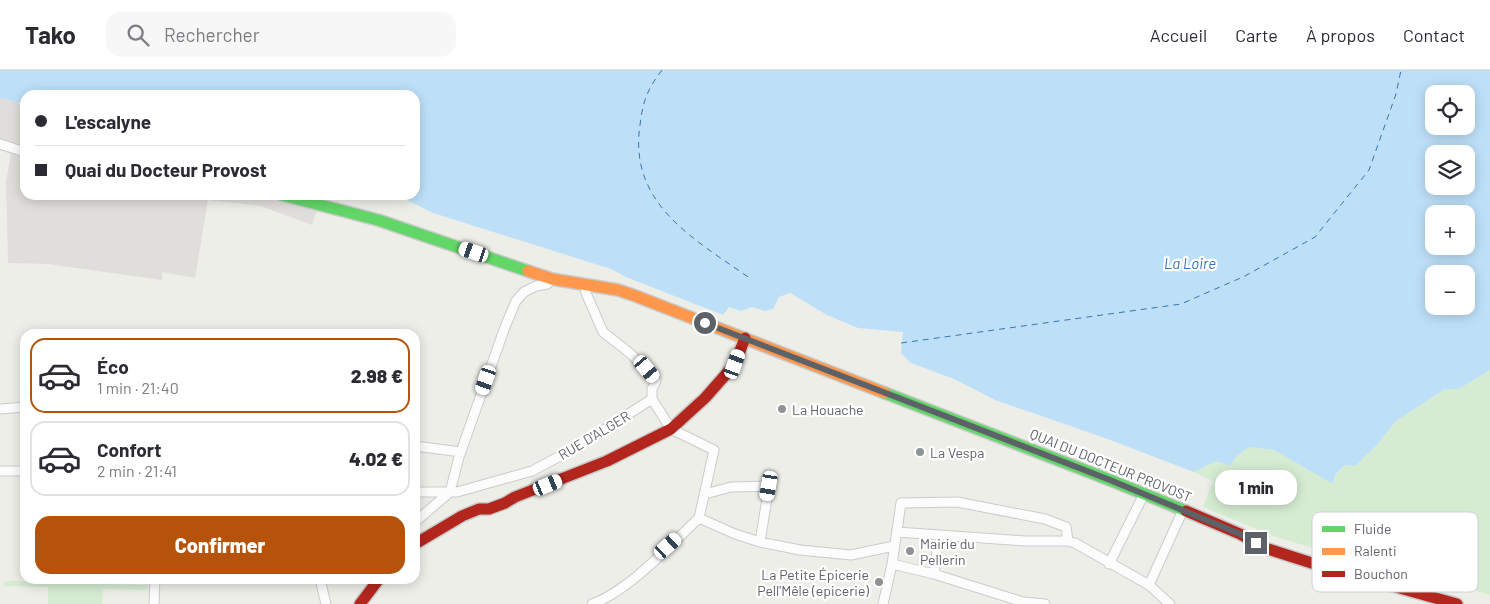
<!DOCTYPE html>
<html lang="fr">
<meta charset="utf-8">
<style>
:root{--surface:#fff;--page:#f7f7f7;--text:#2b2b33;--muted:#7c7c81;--line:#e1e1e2;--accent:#b45309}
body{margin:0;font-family:Barlow,sans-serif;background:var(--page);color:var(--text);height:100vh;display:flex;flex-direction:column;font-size:19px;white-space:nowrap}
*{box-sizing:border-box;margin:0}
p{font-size:16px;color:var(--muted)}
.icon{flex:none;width:28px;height:28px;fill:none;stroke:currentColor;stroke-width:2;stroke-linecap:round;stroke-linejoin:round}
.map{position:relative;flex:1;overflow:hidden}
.sheet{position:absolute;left:20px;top:259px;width:400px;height:255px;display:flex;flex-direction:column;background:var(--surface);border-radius:15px;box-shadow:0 2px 12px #0003}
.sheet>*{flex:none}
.top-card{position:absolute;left:20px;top:20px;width:400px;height:110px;border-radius:15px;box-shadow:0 2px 12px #0003;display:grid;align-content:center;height:110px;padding:0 15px;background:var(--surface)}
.controls{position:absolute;left:1425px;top:15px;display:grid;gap:10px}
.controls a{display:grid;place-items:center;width:50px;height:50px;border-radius:10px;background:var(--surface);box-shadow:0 2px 12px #0003;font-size:25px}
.end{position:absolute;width:22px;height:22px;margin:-11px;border:6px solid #5d6268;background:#fff;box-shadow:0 0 0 2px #fff}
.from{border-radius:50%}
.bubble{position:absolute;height:35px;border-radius:15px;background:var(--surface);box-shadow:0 2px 12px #0003;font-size:16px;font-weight:800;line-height:35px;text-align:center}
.car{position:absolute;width:15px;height:30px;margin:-15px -8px;border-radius:6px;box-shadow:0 0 4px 1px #0007;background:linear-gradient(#fff 24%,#345 0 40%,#fff 0 76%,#345 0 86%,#fff 0)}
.top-card b{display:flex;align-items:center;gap:18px;height:48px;font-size:19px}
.top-card b+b{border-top:1px solid var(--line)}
.top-card i{width:12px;height:12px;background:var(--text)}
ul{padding:9px 0 0;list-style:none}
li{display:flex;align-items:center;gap:15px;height:75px;margin:0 10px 8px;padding:0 5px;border:2px solid var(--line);border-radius:15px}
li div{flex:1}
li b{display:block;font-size:19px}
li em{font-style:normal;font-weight:800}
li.on{border-color:var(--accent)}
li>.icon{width:45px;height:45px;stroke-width:1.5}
.primary-button{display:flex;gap:10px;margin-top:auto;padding:10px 15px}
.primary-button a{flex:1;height:58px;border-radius:15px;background:var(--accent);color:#fff;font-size:20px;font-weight:800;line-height:58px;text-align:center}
header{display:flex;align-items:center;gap:30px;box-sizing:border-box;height:70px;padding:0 25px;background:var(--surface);border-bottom:1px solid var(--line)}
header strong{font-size:24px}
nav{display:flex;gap:28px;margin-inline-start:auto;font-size:18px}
.search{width:350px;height:45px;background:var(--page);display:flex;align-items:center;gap:12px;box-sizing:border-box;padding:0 18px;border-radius:15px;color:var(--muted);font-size:19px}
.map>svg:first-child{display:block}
.industrial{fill:#dfdeda}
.green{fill:#d5ecd2}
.water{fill:#bde0f8;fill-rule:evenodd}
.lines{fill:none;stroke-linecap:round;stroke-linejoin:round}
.ferry{stroke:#3774b2;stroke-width:1;stroke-dasharray:6 5;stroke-linecap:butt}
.street-casing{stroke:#cbcbcb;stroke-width:11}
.fast-casing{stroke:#c9cbca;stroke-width:14}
.slow-casing{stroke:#c9cbca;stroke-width:14}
.jam-casing{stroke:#c9cbca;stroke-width:14}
.street{stroke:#fcfcfc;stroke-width:9}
.fast{stroke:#63d668;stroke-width:11}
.slow{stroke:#ff974d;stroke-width:11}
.jam{stroke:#b3261e;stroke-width:11}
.route{stroke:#5d6268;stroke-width:6}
.poi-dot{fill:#909395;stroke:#fff;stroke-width:2}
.labels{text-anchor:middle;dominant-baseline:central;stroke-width:4.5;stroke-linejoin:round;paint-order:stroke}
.poi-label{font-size:14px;fill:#5d6268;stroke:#fff;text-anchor:start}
.street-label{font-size:14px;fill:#5d6268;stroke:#fff}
.water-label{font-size:15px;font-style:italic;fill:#3774b2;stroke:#fff}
.key{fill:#fff;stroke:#ced0d2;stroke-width:1}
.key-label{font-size:14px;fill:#5d6268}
</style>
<header>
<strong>Tako</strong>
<div class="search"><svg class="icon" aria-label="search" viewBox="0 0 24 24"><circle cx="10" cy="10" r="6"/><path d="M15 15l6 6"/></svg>Rechercher</div>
<nav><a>Accueil</a><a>Carte</a><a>À propos</a><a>Contact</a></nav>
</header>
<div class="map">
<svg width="1490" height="534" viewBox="0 0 1490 534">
<rect width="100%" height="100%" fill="#eeeee9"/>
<path class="industrial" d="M0 28 25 34V125H322L312 155 261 136 208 130 195 208 162 202V210L48 194 8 193 6 111 11 84 0 80Z"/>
<path class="green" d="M1490 300V525L1326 480 1322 488 1311 485 1313 478 1273 466 1203 437 1213 411 1194 402 1216 391 1230 396 1237 386 1249 377 1274 380 1333 414 1335 405 1345 395 1355 396 1376 376 1396 351 1445 319H1459Z
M48 509H103L104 514 148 515 147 520 103 519 102 534H48V517L4 516V511H47Z"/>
<path class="water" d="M0 0H1490V300L1459 319H1445L1396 351 1376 376 1355 396 1345 395 1335 405 1333 414 1274 380 1249 377 1237 386 1230 396 1216 391 1194 402 1102 367 995 330 954 309 911 293 901 283 903 262 858 258 827 245 790 223 779 227 773 239 765 241 752 237 741 241 729 237 723 245 626 207 611 199 433 143 397 125H415V25H25V34L0 28ZM1434 24H1466V56H1434ZM1434 84H1466V116H1434ZM1434 144H1466V176H1434ZM1434 204H1466V236H1434Z"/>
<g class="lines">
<path class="ferry" d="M662 0C647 20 643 30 640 55 628 135 696 170 751 209
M901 273 1181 234 1245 206 1315 167 1369 100 1396 24 1401 0"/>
<defs>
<path id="street" d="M0 74 25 82
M585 215 586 223 603 262 631 284 656 311 652 319V329L671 359 714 380 699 448
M0 339 25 337
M415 376 461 382
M0 401H25
M415 422H457L532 401 577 377 652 329
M705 424 731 417 769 416 760 472
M415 452 450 422 459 387 505 257 516 231 524 222 536 216 547 214 552 209
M897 462 1025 471H1068L1075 473 1149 515 1170 534
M892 494 934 504 1023 532 1045 534
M1109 494 1144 424
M934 504 939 465
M320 509 326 534
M1149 515 1183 440
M154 534 155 509
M592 534C629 521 670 475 699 448L735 464 760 472 800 480 851 485 894 476
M883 534 892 494 901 433 957 432 1045 449 1066 457 1068 471"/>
<path id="fast" d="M282 125 378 150 528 201
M885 323 1110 410 1186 441"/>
<path id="slow" d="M528 201 552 209 618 220 633 225 885 323"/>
<path id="jam" d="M1186 441 1240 464 1265 478 1321 496 1457 534
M415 474 462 446 479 439H489L505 433 515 427 607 391 671 359 705 328 735 294 745 268
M360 534 379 509"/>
</defs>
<use href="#street" class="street-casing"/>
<use href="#fast" class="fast-casing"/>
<use href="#slow" class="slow-casing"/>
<use href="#jam" class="jam-casing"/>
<use href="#street" class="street"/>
<use href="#fast" class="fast"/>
<use href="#slow" class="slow"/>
<use href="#jam" class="jam"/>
</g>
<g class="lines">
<path class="route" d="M705 253 1110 410 1240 464 1256 473"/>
</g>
<g class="poi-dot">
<circle cx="782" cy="339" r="5"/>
<circle cx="920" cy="382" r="5"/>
<circle cx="910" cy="481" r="5"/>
<circle cx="879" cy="512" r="5"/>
</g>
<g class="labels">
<g class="poi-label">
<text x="792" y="339">La Houache</text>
<text x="930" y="382">La Vespa</text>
<text x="920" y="473">Mairie du<tspan x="920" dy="16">Pellerin</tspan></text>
<text x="869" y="504" text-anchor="end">La Petite Épicerie<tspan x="869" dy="16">Pell'Mêle (epicerie)</tspan></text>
</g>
<g class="street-label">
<text transform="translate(594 365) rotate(-31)">RUE D'ALGER</text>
<text transform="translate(1111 395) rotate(22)">QUAI DU DOCTEUR PROVOST</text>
</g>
<g class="water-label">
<text x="1190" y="193">La Loire</text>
</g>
</g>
<rect x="1312" y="442" width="166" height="80" rx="8" class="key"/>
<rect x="1322" y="456" width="23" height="6" fill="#63d668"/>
<rect x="1322" y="478" width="23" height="7" fill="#ff974d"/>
<rect x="1322" y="501" width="23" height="6" fill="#b3261e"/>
<g class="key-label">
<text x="1354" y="464">Fluide</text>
<text x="1354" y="486">Ralenti</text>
<text x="1354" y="509">Bouchon</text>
</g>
</svg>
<div class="controls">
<a><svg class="icon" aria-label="locate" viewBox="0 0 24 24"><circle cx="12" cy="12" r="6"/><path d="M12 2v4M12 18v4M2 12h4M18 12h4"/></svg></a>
<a><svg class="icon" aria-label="layers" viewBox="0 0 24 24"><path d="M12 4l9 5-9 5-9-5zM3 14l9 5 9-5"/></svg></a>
<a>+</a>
<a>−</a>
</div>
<i class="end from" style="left:705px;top:253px"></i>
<i class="end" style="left:1256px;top:473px"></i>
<div class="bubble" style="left:1215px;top:400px;width:82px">1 min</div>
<i class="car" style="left:474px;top:182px;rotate:289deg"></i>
<i class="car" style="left:735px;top:294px;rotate:20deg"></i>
<i class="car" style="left:647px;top:299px;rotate:140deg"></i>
<i class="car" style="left:486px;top:310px;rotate:199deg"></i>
<i class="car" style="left:548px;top:415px;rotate:68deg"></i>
<i class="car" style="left:769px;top:416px;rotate:190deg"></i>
<i class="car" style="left:668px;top:476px;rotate:48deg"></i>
<div class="top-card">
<b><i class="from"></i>L'escalyne</b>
<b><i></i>Quai du Docteur Provost</b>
</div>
<section class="sheet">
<ul>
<li class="on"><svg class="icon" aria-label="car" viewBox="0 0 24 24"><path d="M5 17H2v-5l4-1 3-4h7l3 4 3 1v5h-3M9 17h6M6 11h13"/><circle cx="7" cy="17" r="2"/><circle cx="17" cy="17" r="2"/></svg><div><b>Éco</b><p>1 min · 21:40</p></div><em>2.98 €</em></li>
<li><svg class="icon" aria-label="car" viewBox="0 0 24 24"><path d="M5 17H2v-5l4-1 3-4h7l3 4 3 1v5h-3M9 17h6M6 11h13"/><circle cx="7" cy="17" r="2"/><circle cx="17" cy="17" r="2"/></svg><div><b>Confort</b><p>2 min · 21:41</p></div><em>4.02 €</em></li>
</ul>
<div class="primary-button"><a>Confirmer</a></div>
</section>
</div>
